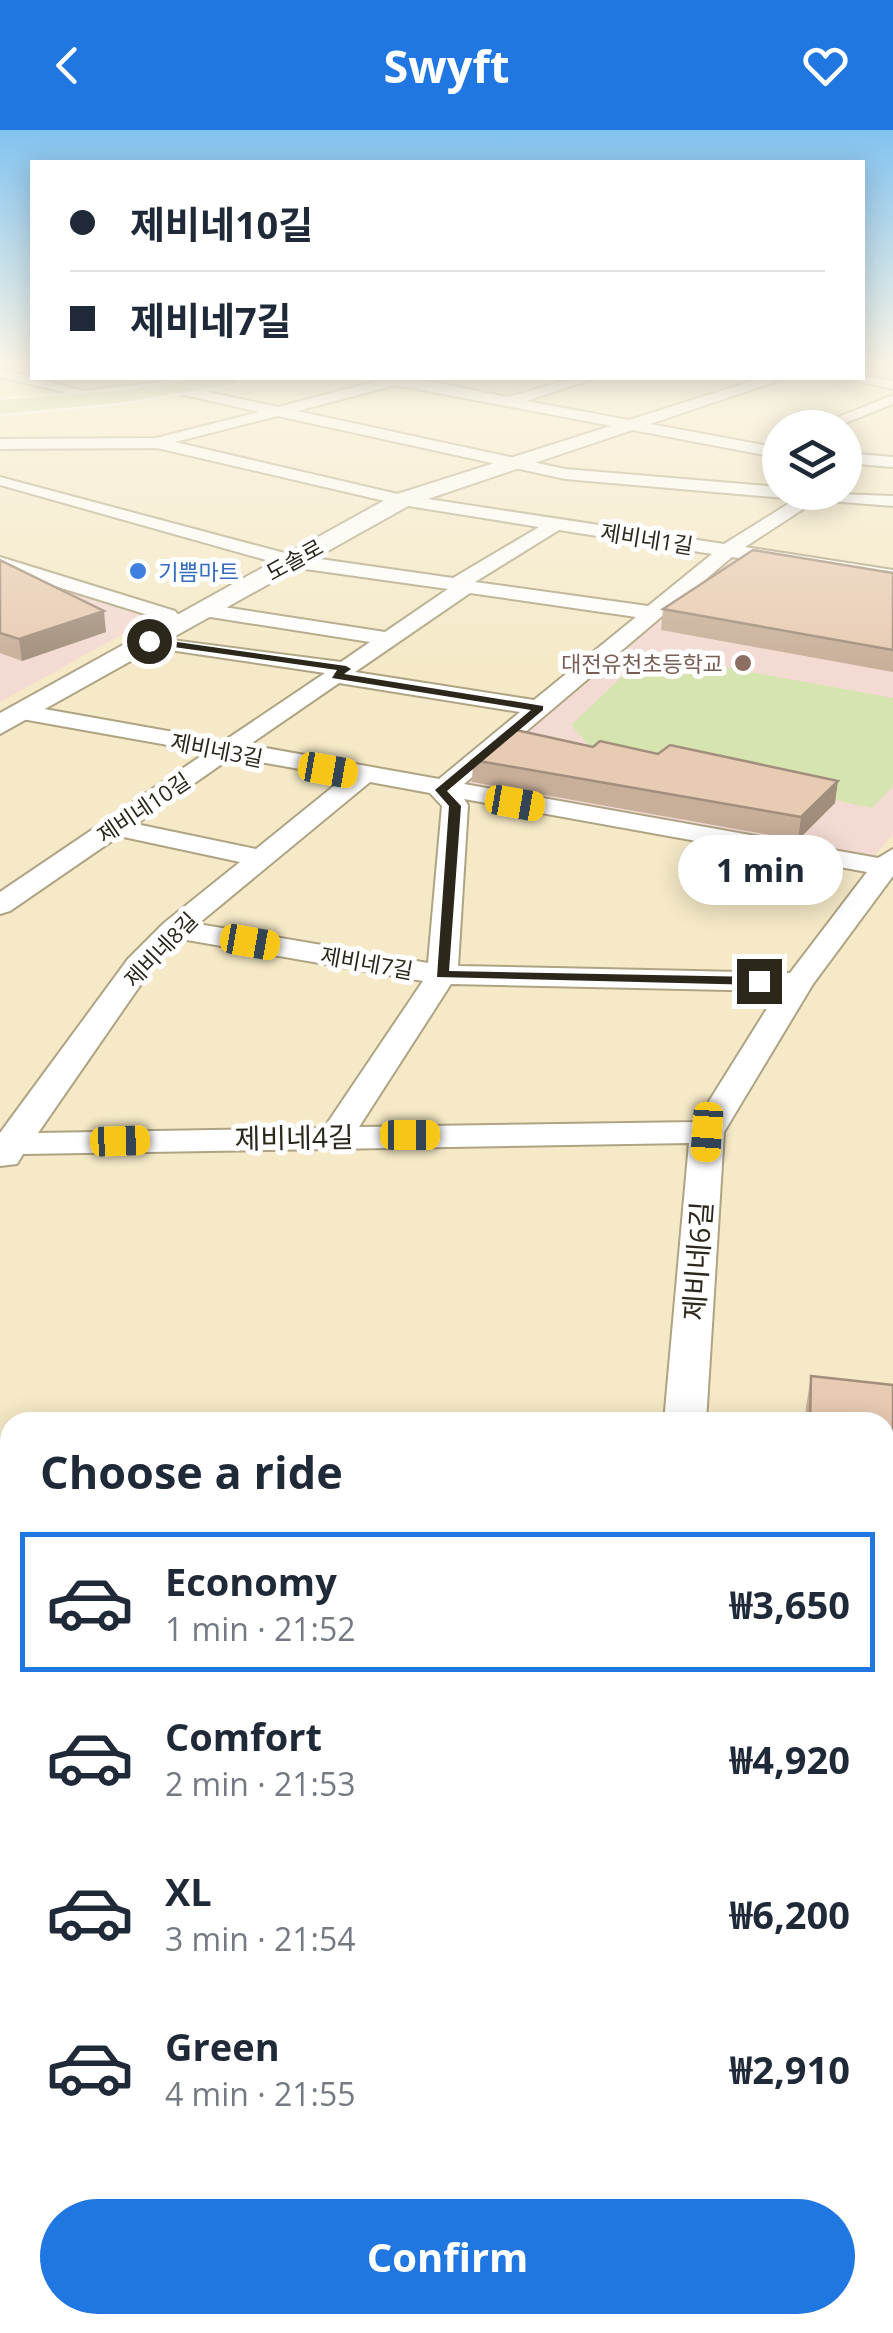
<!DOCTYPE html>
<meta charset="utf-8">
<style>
:root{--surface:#fff;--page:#f2f2f3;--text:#1f2937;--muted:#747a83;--line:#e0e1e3;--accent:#2177e1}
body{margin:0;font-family:"Open Sans","Noto Sans KR",sans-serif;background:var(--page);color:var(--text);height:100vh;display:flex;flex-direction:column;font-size:38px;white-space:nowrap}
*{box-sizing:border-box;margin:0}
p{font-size:32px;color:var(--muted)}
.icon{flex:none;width:55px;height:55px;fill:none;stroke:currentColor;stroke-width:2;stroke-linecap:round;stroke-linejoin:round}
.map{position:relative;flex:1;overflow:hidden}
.details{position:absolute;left:0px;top:1282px;width:895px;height:922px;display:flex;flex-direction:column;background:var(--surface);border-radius:30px 30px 0 0;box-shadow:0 5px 25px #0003}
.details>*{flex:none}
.guide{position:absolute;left:30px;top:30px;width:835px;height:220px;border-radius:0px;box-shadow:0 5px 25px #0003;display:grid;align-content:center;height:220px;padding:0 40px;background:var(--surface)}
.fabs{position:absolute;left:762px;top:280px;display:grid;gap:20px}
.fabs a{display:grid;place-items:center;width:100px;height:100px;border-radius:50%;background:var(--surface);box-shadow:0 5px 25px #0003;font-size:50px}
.end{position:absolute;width:45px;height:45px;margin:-22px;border:12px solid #2c271b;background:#fff;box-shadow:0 0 0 5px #fff}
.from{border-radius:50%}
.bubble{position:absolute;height:70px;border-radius:35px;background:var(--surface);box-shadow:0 5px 25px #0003;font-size:32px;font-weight:700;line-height:70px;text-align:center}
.car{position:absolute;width:30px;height:60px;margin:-30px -15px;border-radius:12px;box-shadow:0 0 8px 2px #0007;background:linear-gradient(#f5c518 24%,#345 0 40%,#f5c518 0 76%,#345 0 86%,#f5c518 0)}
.guide b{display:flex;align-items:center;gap:35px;height:95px;font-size:38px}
.guide b+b{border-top:2px solid var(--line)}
.guide i{width:25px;height:25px;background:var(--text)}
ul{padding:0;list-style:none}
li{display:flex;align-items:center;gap:30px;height:140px;margin:0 20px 15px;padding:0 20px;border:5px solid transparent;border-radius:0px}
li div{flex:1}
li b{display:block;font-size:38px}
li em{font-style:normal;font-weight:700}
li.current{border-color:var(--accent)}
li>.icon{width:90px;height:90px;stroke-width:1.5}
h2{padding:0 40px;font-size:45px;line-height:120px}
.action{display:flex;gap:20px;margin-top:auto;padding:20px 40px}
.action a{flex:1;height:115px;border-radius:60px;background:var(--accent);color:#fff;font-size:40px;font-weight:700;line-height:115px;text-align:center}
header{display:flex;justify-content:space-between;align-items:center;height:130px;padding:0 40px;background:var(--accent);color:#fff;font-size:45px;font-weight:700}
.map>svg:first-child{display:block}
.education{fill:#f3dad3}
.green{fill:#d6e4af}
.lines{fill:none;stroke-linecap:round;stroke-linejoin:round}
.minor-casing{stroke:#aea383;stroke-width:4}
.tertiary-casing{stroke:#aea383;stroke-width:4}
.primary-casing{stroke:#fff;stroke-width:5}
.minor{fill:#fff;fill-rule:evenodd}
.tertiary{fill:#fff;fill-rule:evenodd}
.primary{fill:#cbdda4;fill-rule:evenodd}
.rail-casing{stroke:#7b735f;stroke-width:16}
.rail{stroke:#fff;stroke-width:12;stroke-dasharray:36;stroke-linecap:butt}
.wall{fill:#c8af9a}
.shaded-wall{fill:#a28e7d}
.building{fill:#e8cbb3;stroke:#a28e7d;stroke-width:2.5}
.route{fill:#2c271b}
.shop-dot{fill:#3f7fe0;stroke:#fff;stroke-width:4}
.education-dot{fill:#8d6e63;stroke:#fff;stroke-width:4}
.labels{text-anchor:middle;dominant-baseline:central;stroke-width:10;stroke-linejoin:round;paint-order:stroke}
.far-street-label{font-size:22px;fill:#2c271b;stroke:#fff}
.far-shop-label{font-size:22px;fill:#366cbe;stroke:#fff;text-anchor:start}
.far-education-label{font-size:22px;fill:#785e54;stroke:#fff;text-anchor:end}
.street-label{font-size:28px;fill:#2c271b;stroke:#fff}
</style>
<header><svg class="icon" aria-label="back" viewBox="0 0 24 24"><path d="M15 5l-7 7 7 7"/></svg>Swyft<svg class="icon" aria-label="heart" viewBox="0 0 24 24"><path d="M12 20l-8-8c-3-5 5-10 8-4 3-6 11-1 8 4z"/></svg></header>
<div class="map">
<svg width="893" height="2203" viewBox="0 0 893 2203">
<rect width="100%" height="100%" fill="#f5e9c7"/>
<path class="education" d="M728 420 893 446V704L869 732 446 656Z
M0 437 153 487 0 572Z"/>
<path class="green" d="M647 523 893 568V656L872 678 590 617 571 595Z"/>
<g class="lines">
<defs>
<path id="minor" d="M0 239 83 261 198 248 203 249V255L180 256 278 277 377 251 373 248H414L507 267 575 248H596L526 271 780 318V328L396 255 297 281 565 339 780 357V362L893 366V376L817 370 745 417 893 440V452L732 427 464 654 878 728 893 719V746L813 854 724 1002 706 1292H664L689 1013 23 1024 17 1034 0 1036V1003L128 829 164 793 240 732 119 706 10 781 0 784V762L207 622 22 589 14 587 10 582 14 577 22 575 224 611 325 543 149 517 141 516 138 511 141 506 341 532 370 512 204 486 194 480 204 474 385 502 448 459 291 437 0 355V347L292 425 453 448 539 397 402 375 157 318 0 319V309L156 308 259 282 171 262 170 257 45 275 38 271 40 268 68 263 0 247ZM278 286 565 349 796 369 724 414 402 365 175 312ZM559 400 712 424 648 476 475 452ZM470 463 636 487 534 570 355 542ZM339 553 520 582 439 649 249 615ZM232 627 345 647 256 719 136 694ZM370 652 430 663 442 676 428 833 198 794ZM464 669 867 742 790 843 458 836 468 675ZM181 809 423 851 324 998 38 1003 150 841ZM451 854 778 861 696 992 359 997Z
M862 246 893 251V259L844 248Z
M893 265V274L833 298H811Z
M845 323 893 327V337L845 333Z
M0 427 175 481 187 495 177 501 161 489 0 439Z
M0 1754 10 1757V1808L0 1805Z
M893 1832V1891L885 1894V1835Z
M885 2025 893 2028V2094L885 2091Z
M503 2195H575L571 2203H500Z"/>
<path id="tertiary" d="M761 248H786L410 375 0 604V583L394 365Z"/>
<path id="primary" d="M199 248H244L234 254 118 273 0 284V270L118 261Z
M0 1327 10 1329V1375L0 1373Z
M0 1392 10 1393V1443L0 1442Z
M885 1418 893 1419V1471L885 1470Z
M885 1489 893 1490V1546L885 1545Z"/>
</defs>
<use href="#minor" class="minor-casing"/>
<use href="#tertiary" class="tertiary-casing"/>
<use href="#primary" class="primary-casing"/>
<use href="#minor" class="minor"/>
<use href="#tertiary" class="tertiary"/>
<use href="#primary" class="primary"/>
<defs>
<path id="rail" d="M0 1916 10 1921
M0 1971 10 1976
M389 2195 402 2203
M522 2195 534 2203"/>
</defs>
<use href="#rail" class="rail-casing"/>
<use href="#rail" class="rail"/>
</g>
<path class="wall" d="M0 430 106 502 22 531 0 523Z
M893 443V542L661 500 663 479Z
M593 617 835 673 798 710 472 652 473 630Z
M811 1246 893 1255V1380L885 1379V1292H805L806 1277Z"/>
<path class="shaded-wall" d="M104 481 106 502 22 531 19 509Z
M838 651 835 673 798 710 801 687Z"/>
<path class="building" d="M753 420 893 443V520L663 479Z
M0 430 104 481 19 509 0 503Z
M516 600 593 617 600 611 658 624 670 615 838 651 801 687 473 630Z
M811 1246 893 1255V1347L885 1346V1292H810Z"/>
<linearGradient id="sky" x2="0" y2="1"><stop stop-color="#82c2ef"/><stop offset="0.43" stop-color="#faf5e6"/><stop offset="1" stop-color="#faf5e6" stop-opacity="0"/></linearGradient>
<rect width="893" height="540" fill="url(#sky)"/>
<path class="route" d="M149 508 346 536 351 539 344 544 543 576V580L447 661 461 676 449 841 759 847 766 851 759 855 437 847 449 676 435 660 531 580 332 548 337 540 145 513Z"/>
<circle class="shop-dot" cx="138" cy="441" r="10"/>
<circle class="education-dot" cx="743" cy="533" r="10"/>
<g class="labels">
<g class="far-street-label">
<text transform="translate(647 408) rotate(9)">제비네1길</text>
<text transform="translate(294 429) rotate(-29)">도솔로</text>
<text transform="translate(217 619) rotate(11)">제비네3길</text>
<text transform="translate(143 677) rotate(-34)">제비네10길</text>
<text transform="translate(160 819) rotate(-46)">제비네8길</text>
<text transform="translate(367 832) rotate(10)">제비네7길</text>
</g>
<g class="far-shop-label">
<text x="158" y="441">기쁨마트</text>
</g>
<g class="far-education-label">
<text x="723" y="533">대전유천초등학교</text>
</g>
<g class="street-label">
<text transform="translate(294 1007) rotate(-1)">제비네4길</text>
<text transform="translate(697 1131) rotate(-86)">제비네6길</text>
</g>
</g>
</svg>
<div class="fabs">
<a><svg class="icon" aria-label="layers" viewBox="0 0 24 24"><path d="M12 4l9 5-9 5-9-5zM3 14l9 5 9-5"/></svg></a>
</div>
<i class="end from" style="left:149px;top:511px"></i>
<i class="end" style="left:759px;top:851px"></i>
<div class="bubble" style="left:678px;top:705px;width:165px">1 min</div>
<i class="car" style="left:328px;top:640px;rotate:100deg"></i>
<i class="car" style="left:515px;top:673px;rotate:100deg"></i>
<i class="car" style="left:250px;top:812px;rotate:100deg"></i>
<i class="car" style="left:707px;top:1002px;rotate:184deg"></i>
<i class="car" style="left:410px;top:1005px;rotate:90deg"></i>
<i class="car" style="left:120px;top:1011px;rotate:88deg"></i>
<div class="guide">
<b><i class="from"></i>제비네10길</b>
<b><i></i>제비네7길</b>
</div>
<section class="details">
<h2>Choose a ride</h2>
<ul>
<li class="current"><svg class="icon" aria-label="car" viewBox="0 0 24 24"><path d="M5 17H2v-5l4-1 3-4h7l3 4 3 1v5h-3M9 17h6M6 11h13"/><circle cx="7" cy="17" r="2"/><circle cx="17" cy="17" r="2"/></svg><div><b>Economy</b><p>1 min · 21:52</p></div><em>₩3,650</em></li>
<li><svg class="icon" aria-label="car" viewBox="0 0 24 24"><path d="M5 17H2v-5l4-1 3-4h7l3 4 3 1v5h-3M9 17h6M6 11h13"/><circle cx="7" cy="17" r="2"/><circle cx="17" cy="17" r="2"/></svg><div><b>Comfort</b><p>2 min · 21:53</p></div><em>₩4,920</em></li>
<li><svg class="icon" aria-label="car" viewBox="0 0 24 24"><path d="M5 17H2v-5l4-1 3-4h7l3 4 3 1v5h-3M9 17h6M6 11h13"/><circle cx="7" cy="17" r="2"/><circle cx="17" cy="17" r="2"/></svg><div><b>XL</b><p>3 min · 21:54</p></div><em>₩6,200</em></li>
<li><svg class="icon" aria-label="car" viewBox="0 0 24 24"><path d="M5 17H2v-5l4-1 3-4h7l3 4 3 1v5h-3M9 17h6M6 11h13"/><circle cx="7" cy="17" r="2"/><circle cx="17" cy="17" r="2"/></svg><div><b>Green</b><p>4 min · 21:55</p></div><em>₩2,910</em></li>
</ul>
<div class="action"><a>Confirm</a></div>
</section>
</div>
